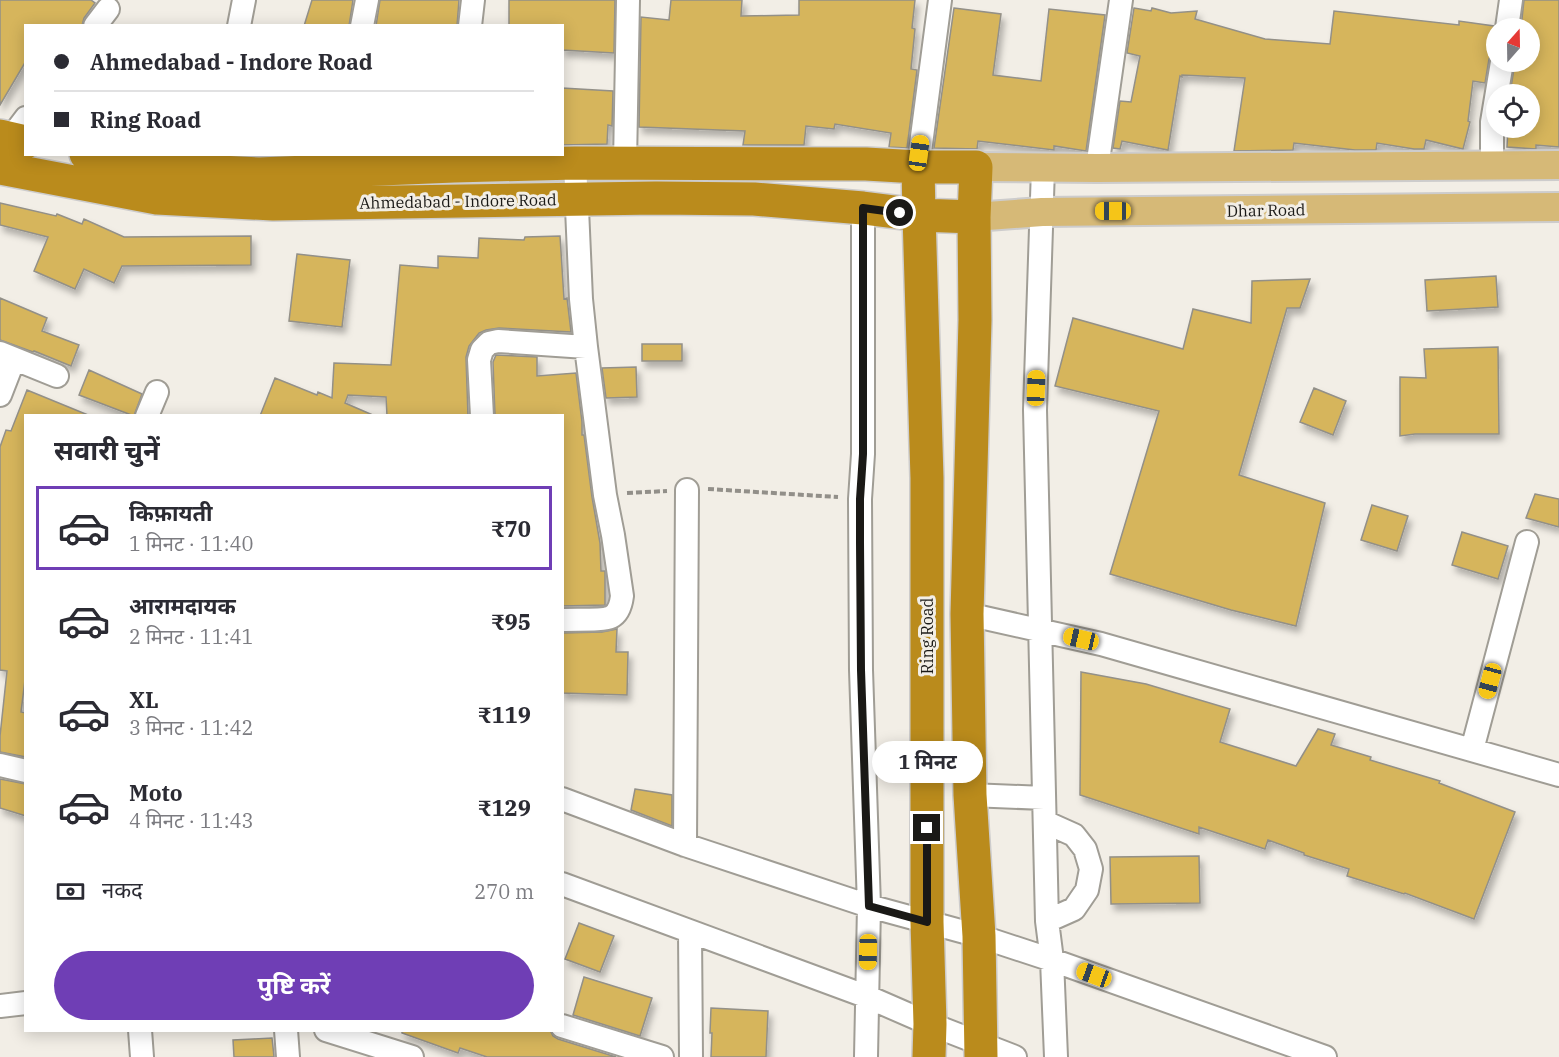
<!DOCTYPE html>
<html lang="hi">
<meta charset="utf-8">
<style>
:root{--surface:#fff;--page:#f7f7f7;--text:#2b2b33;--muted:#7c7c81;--line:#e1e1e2;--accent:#6f3eb5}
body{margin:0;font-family:"IBM Plex Serif","Noto Sans Devanagari",serif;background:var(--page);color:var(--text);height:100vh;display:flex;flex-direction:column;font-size:22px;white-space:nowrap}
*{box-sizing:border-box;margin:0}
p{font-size:20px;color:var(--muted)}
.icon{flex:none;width:33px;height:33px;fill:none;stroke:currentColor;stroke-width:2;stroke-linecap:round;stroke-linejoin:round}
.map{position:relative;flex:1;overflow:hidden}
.sheet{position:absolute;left:24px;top:414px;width:540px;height:618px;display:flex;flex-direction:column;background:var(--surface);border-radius:0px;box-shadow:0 3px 15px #0003}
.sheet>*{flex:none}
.guide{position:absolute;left:24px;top:24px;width:540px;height:132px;border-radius:0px;box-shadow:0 3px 15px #0003;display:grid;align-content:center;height:132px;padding:0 30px;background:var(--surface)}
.needle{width:39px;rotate:20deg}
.fabs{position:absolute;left:1486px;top:18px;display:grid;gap:12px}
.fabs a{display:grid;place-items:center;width:54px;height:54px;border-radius:50%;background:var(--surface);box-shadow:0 3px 15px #0003;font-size:30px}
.end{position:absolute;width:27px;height:27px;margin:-14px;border:8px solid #1a1916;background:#fff;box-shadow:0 0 0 3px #fff}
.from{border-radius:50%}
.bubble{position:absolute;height:42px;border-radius:21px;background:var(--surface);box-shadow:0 3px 15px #0003;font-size:20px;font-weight:700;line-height:42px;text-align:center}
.car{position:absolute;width:18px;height:36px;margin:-18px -9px;border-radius:8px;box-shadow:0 0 4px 2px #0007;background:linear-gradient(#f5c518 24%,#345 0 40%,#f5c518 0 76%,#345 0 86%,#f5c518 0)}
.guide b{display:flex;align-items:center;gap:21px;height:57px;font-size:22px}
.guide b+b{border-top:2px solid var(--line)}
.guide i{width:15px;height:15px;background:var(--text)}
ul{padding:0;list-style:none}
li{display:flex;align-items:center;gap:18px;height:84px;margin:0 12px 9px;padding:0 18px;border:3px solid transparent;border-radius:0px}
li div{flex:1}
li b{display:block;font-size:22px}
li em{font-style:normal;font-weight:700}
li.selected{border-color:var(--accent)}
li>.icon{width:54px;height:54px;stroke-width:1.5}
h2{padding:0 30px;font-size:27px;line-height:72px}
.pay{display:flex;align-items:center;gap:15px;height:66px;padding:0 30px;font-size:22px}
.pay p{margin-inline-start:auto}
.cta{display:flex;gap:12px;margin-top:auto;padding:12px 30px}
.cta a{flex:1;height:69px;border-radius:36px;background:var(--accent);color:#fff;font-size:24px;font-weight:700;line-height:69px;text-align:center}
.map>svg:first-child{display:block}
.building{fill:#d6b55b;stroke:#939088;stroke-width:1.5;filter:url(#shadow)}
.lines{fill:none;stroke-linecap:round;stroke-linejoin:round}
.minor-casing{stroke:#a09d95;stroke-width:26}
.major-casing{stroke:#cdcccc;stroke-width:32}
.highway-casing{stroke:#cdcccc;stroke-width:36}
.path{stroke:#928f89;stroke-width:4;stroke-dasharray:6 3;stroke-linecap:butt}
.minor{stroke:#fff;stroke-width:22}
.major{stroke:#d6b977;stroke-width:28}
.highway{stroke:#ba8b1c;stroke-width:33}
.route{stroke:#1a1916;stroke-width:8}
.labels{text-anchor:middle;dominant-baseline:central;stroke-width:6;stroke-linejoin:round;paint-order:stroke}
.street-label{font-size:16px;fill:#1a1916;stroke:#f2eee6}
</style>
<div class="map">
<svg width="1559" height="1057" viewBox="0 0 1559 1057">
<defs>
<filter id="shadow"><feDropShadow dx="3.5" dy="6" stdDeviation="3" flood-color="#0004"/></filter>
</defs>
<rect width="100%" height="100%" fill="#f2eee6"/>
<path class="building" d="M0 0H91L95 3 84 18 82 26H26V61L0 105Z
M312 0H353L349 26H304Z
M380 0H459L457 26H376Z
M509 0H615L614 53 562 50V26H509Z
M671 0H742L741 16 799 15V0H915L912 28 915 29 911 69 917 70 907 148 889 147 891 133 835 124 834 129 806 126 804 145H743L745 131 639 127 641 17 669 20Z
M1524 0H1559V147L1536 145V149L1507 147 1508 128H1530V94H1510L1515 62H1530V28H1521Z
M954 8 1001 14 993 75 1041 81 1049 9 1105 15 1086 151 1054 146V150L978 141 977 149 934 148Z
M1134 8 1151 11 1152 8 1171 13 1197 11 1195 19 1265 39 1330 44 1334 11 1459 25V21L1494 26V32L1497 37V50L1492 53 1489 59 1485 83 1473 81 1468 121 1470 122 1463 149 1426 140 1424 149H1414L1377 143 1376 150H1355L1294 143 1293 150 1234 151 1245 78 1182 75V77L1180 76 1168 150 1122 141 1120 149 1113 148 1120 101 1131 102 1140 56 1127 53Z
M562 88 613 91 612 126 608 125 607 144 562 145Z
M0 203 56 216 57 214 82 224 84 219 124 237 251 236V265L122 266 114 283 84 269 75 289 34 271 48 237 0 225Z
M560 236 564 299 567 298 571 332 499 328 486 330 479 333 469 346 466 357 468 416H387L386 397 348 395 345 403 375 416H260L275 378 317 395 318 392 332 398 334 363 391 365 400 265 438 268V256L478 258 479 238 524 240 525 237Z
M297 254 350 260 342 327 289 321Z
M1496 276 1498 307 1427 311 1425 280Z
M1310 279 1300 308H1287L1239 475 1325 503 1296 626 1231 610 1110 574 1159 411 1055 386 1073 318 1183 349 1193 309 1251 323 1252 281Z
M0 298 47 318 42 331 79 345 71 366 34 351 33 352 0 340Z
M642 344H682V361H642Z
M1498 347 1499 434H1415L1400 436V377L1426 378 1424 349Z
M496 355 537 357V376L576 373 582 422V435H584L592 497 600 543 601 571H605V605L562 606V416H495L493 362Z
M636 367 637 397 606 398 602 368Z
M89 370 142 394 134 416 79 395Z
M1314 388 1346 401 1333 435 1300 422Z
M27 390 88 415 26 416V672L21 712 26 713V757L0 752V736L7 671 0 670V447L6 430 11 431Z
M1535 494 1559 499V527L1526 518Z
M1372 505 1408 516 1397 551 1361 540Z
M1462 532 1508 546 1498 579 1452 565Z
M617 629 616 652H628L627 695 562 693V633L602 632Z
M1081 672 1146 684 1230 709 1220 742 1296 766 1318 729 1335 734 1331 745 1371 757 1370 760 1440 781 1439 783 1515 812 1474 919 1405 893 1404 894 1347 876 1349 869 1304 855V853L1268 840 1265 849 1199 827V834L1080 795Z
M0 779 26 784V816L0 808Z
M635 789 672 795V826L631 810Z
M1199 856 1200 903 1111 904 1110 857Z
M579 923 614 936 600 972 565 959Z
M584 977 652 998 640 1036 573 1015Z
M711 1008 768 1011 766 1057H711L712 1033H710Z
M402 1030H550L553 1036 558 1039 616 1057H487L460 1048 458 1053 402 1033Z
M272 1038 274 1057H234L233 1040Z"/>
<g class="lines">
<defs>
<path id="minor" d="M95 26 108 9
M239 26 244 0
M362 26 367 0
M470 26 473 0
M1507 28 1511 0
M10 139 26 118
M625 163 628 0
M1492 166V122L1502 62
M918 167 940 0
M1043 168 1035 410 1047 921 1052 960 1056 1057
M1097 168 1121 0
M863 208V454L860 499 861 670 869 906 866 1057
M0 353 57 376
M0 395 14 359
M147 416 157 392
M482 416 479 360 482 350 489 343 498 341 586 347
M967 614 1101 644 1559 775
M562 620C573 619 603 621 611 617 619 613 621 604 622 596L613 535 605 495 586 347 581 299 575 163
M1472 750 1527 542
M0 765 26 771
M970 795 1044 798
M562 799 685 845 869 906 979 936 1052 960 1325 1057
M1045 822 1074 835 1085 849 1091 869 1087 890 1074 909 1047 921
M685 845 687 490
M562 884 868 997 930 1024 1015 1057
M690 932 691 1057
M0 1006 26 1003
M562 1026 662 1057
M140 1030 142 1057
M286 1030 288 1057
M326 1030 412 1057"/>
<path id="major" d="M976 167 1097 168 1559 165
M974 217 1042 212 1559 207"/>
<path id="highway" d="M0 136 26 142
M86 154 158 169 259 174 454 166 575 163 866 164 918 167H976L974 217 919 215 918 167
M0 168 157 198 273 204 656 198 754 199 863 208 919 215 927 478V922L930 1024 929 1057
M974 217 975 320 967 614 970 795 979 936 981 1057"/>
</defs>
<use href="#minor" class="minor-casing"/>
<use href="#major" class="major-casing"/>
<use href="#highway" class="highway-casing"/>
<path class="path" d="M708 489 838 497
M627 493 667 491"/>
<use href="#minor" class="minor"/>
<use href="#major" class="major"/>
<use href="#highway" class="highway"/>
</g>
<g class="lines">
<path class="route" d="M900 213 863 208V454L860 499V542L861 670 869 906 927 922V828"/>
</g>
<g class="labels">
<g class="street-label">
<text transform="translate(458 201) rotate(-1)">Ahmedabad - Indore Road</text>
<text transform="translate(1266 210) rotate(-1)">Dhar Road</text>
<text transform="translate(927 636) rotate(-90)">Ring Road</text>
</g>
</g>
</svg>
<div class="fabs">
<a><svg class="needle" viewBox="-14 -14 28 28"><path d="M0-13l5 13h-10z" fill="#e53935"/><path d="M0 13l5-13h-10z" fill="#7c7c81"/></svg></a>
<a><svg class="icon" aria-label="locate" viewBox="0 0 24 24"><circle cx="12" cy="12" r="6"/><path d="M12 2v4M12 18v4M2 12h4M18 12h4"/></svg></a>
</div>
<i class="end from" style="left:900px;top:213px"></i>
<i class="end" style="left:927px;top:828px"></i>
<div class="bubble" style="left:872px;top:741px;width:111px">1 मिनट</div>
<i class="car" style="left:919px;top:153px;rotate:8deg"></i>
<i class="car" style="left:1113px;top:211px;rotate:270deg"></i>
<i class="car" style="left:1036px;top:388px;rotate:2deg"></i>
<i class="car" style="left:1081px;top:639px;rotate:283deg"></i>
<i class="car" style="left:1490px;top:681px;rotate:195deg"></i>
<i class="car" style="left:868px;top:952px;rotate:181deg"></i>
<i class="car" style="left:1094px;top:975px;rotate:290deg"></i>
<div class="guide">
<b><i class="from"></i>Ahmedabad - Indore Road</b>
<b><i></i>Ring Road</b>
</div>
<section class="sheet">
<h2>सवारी चुनें</h2>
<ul>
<li class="selected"><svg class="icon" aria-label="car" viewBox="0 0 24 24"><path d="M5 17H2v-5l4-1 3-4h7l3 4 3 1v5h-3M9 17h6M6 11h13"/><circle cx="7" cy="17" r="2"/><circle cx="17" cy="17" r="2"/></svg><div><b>किफ़ायती</b><p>1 मिनट · 11:40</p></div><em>₹70</em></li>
<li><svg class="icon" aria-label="car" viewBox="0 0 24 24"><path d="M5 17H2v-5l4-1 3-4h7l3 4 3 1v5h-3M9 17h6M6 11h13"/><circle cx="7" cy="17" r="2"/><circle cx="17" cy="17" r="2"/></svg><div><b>आरामदायक</b><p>2 मिनट · 11:41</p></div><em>₹95</em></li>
<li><svg class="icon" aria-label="car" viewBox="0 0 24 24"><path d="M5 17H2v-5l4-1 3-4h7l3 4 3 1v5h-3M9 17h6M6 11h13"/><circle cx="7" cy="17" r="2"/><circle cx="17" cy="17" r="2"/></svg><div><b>XL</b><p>3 मिनट · 11:42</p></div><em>₹119</em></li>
<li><svg class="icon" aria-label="car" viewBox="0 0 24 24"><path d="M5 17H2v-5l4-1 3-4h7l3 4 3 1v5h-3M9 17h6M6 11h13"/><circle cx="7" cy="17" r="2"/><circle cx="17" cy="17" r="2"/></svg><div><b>Moto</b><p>4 मिनट · 11:43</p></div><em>₹129</em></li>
</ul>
<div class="pay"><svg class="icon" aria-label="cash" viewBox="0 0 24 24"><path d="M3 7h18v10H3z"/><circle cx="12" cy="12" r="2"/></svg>नकद<p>270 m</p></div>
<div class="cta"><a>पुष्टि करें</a></div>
</section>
</div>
